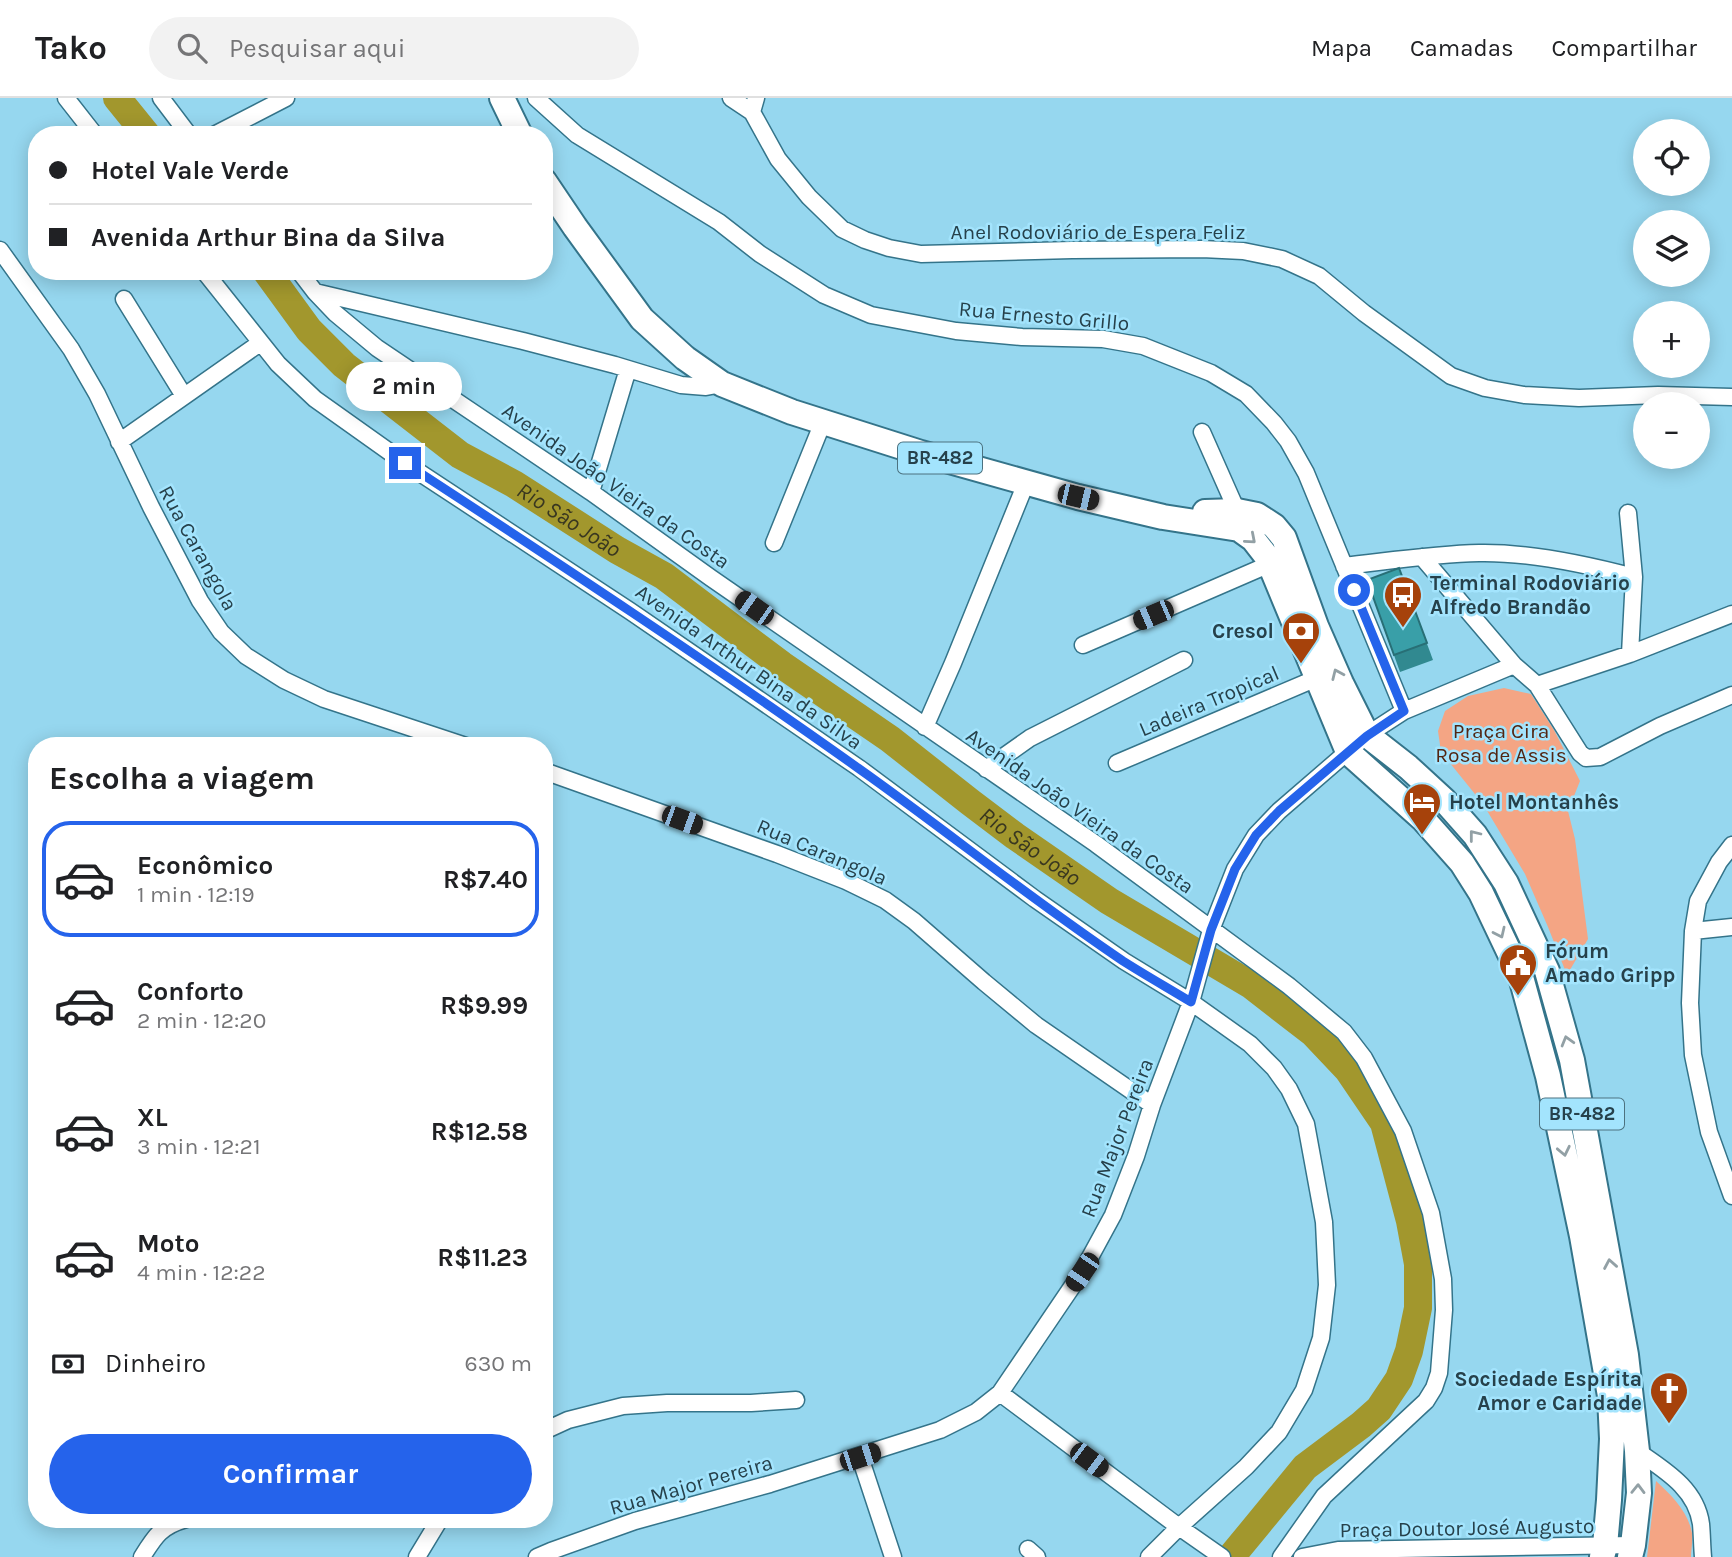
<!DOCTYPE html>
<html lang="pt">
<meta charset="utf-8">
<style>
:root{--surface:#fff;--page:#f2f2f2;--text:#202124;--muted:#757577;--line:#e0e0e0;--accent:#2563eb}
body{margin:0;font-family:Karla,sans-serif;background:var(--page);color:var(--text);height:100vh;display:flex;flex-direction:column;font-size:26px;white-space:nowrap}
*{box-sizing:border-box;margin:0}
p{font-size:23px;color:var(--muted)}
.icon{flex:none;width:38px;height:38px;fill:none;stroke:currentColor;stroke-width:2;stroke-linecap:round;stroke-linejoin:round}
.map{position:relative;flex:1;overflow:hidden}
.drawer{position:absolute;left:28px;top:639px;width:525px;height:791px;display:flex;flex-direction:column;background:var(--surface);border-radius:28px;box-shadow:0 4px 18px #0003}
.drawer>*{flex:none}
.guide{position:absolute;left:28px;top:28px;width:525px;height:154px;border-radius:28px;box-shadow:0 4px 18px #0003;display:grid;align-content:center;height:154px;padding:0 21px;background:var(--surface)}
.controls{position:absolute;left:1633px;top:21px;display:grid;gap:14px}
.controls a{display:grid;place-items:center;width:77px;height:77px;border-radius:50%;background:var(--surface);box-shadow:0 4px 18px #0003;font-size:35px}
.end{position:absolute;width:32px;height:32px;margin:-16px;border:9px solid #2563eb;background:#fff;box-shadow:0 0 0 4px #fff}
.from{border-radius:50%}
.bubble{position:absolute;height:49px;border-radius:24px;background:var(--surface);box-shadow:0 4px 18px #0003;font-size:23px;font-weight:700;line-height:49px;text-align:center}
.car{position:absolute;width:21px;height:42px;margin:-21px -10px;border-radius:9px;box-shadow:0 0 5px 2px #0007;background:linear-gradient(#222 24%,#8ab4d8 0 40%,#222 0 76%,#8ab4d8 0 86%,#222 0)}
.guide b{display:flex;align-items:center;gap:24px;height:66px;font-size:26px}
.guide b+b{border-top:2px solid var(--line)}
.guide i{width:18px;height:18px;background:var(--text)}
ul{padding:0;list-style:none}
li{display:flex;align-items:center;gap:21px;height:116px;margin:0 14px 10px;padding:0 7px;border:4px solid transparent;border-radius:28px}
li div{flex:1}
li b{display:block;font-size:26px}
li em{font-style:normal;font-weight:700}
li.current{border-color:var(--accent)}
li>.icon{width:63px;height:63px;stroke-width:1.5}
h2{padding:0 21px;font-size:32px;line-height:84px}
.pay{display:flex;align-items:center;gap:18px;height:77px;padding:0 21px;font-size:26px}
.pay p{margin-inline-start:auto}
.action{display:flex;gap:14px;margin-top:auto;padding:14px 21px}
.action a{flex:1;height:80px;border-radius:42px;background:var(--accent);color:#fff;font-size:28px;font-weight:700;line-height:80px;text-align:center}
header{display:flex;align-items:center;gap:42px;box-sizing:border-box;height:98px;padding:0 35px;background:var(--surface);border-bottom:2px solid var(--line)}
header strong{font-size:33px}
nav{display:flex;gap:38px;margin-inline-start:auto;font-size:24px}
.search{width:490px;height:63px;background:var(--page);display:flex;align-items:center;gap:18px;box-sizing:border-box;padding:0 24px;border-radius:38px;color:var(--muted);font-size:26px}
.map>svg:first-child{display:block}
.green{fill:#f4a584}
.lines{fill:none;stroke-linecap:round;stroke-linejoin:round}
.river{stroke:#a2972d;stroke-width:28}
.minor-casing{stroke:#34748a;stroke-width:19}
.highway-casing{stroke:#34748a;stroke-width:28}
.minor{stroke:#fff;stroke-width:16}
.highway{stroke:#fff;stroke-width:24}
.wall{fill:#318990}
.building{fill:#399fa8;stroke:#286f76;stroke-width:2}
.oneway{stroke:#92a0a5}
.route{stroke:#2563eb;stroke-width:9}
.labels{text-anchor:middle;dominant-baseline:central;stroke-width:5;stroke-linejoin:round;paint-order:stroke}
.shield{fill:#a3e4fd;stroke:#4c7280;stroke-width:2}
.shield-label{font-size:19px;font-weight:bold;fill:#26414b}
.street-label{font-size:21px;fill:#26414b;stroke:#a3e4fd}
.poi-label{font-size:21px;font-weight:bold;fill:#26414b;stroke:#a3e4fd;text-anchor:start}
.park-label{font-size:21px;fill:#522511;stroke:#a3e4fd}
.water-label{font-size:23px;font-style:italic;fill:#393720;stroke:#a3e4fd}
</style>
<header>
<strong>Tako</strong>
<div class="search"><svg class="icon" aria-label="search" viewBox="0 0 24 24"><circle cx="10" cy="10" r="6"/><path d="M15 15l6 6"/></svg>Pesquisar aqui</div>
<nav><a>Mapa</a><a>Camadas</a><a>Compartilhar</a></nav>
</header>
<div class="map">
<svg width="1732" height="1459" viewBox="0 0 1732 1459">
<rect width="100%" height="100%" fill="#96d7ef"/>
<path class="green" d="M1504 590 1531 596 1554 632 1580 683 1568 713 1575 741 1588 841 1567 877 1548 829 1525 776 1483 706 1441 654 1438 633 1445 613 1468 598Z
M1656 1383C1671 1397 1688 1413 1692 1435 1693 1443 1691 1452 1691 1459H1647Z"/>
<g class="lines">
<g class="river">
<path d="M117 0 147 37"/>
<path id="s1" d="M266 173 309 232 344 267 460 357 514 386 617 452 664 478 782 567 890 641 970 704 1015 738 1109 803 1251 887 1313 935 1348 972 1384 1025 1410 1123 1418 1166V1210L1409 1253 1399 1281 1379 1311 1361 1327 1305 1369 1231 1459"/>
</g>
<defs>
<path id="minor" d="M66 0 95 37
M161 0 189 37
M536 0 577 37 719 124 760 156 824 197 871 217 956 233 1022 239 1103 241 1143 248 1211 275 1246 296 1274 325 1288 343 1306 375 1404 613
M731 0 752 14
M756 0 752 14 778 61 809 99 842 131 865 142 889 150 921 156 1072 152 1202 151 1243 153 1282 161 1319 178 1364 215 1451 278 1485 290 1524 297 1579 300 1658 297 1732 299
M214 37 286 0
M0 152 71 251 97 296 151 409 200 503 221 534 246 558 284 582 324 601 466 648
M204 173 278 266 315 301 405 365 630 513 859 670 1035 801 1124 863 1191 904 1250 946 1274 970 1289 991 1306 1026 1324 1124 1327 1187 1321 1240 1304 1292 1279 1334 1246 1369 1179 1429 1149 1459
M299 173 315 194 335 215 377 250 591 394 711 480 1096 746 1289 888 1344 934 1364 960 1403 1033 1431 1115 1443 1181 1444 1212 1439 1275 1434 1290 1426 1303 1324 1398 1281 1459
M315 194 523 243 615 267 681 287 706 289 722 286
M124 201 184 298
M1202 334 1237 413
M119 344 260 245
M591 394 628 271
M1628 415 1634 479 1630 556
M774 445 823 324
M1422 459 1514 567 1537 587 1580 655 1586 660 1600 659 1660 628 1732 597
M1344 468C1389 463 1434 456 1479 455 1530 454 1585 466 1634 479
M1083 547 1270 466
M1537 587 1630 556 1732 516
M925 629 953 565 1026 385
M1117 665 1317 580
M986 671 1030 640 1184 562
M544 673 777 756 846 783 885 802 914 823 984 884 1036 927 1152 1007
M1732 747 1719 764 1698 803 1693 833 1690 905 1693 957 1709 1034 1732 1098
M1693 833 1732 829
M1000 1295 1179 1429 1222 1459
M544 1333 568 1322 623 1308 667 1305H751L796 1302
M1637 1353C1664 1372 1696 1390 1701 1426 1702 1437 1702 1448 1703 1459
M860 1359 893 1459
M1028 1451 1037 1459
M142 1459C155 1438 161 1428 186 1421
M417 1459 440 1421
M537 1459 551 1453 635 1423 770 1386 940 1332 976 1314 1000 1295 1082 1174 1113 1117 1136 1058 1152 1007 1191 904 1211 832 1235 771 1256 737 1279 713 1367 637 1404 613 1514 567
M1302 1459 1338 1452 1633 1447"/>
<path id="highway" d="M502 0 520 37
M544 83 575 129 642 221 685 260 722 286 792 314 921 355 1078 399 1163 419 1239 431 1253 441 1267 459 1348 654 1423 721 1462 765 1481 795 1521 879 1548 978 1582 1138 1610 1298 1612 1341 1609 1402 1605 1448 1602 1459
M1205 414 1237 413 1257 417 1274 428 1284 440 1316 528 1341 585 1367 637 1408 669 1444 702 1475 737 1506 785 1547 873 1572 962 1626 1257 1637 1353 1639 1395 1633 1447 1630 1459"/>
</defs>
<use href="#minor" class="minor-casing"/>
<use href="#highway" class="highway-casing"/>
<use href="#minor" class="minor"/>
<use href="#highway" class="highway"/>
</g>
<path class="wall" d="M1399 470 1433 562 1400 574 1367 482Z"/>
<path class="building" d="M1399 470 1427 545 1394 557 1367 482Z"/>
<defs><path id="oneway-chevron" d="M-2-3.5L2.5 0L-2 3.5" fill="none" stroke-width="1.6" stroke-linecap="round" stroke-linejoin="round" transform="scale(1.75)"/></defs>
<g class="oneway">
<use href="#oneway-chevron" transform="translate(1251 441) rotate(41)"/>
<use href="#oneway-chevron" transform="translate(1337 576) rotate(-114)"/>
<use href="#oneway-chevron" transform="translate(1474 737) rotate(-128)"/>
<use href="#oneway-chevron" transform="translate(1500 835) rotate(65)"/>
<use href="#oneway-chevron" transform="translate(1567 943) rotate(-106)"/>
<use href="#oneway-chevron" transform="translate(1564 1053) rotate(78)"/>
<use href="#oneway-chevron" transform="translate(1610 1166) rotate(-100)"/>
<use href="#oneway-chevron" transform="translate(1638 1391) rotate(-89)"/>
</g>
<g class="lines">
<path class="route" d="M405 365C557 464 709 564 858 670 947 733 1032 802 1123 863 1145 877 1168 890 1191 904L1211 832 1235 771 1256 737 1279 713 1367 638 1404 613 1354 492"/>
</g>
<defs>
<symbol id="bus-pin" viewBox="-11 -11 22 30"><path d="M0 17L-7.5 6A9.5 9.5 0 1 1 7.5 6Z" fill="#a6420b" stroke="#a3e4fd"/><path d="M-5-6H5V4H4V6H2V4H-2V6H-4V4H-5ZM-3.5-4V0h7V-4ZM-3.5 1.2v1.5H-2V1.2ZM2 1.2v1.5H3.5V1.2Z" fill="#fff"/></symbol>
<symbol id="bank-pin" viewBox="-11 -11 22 30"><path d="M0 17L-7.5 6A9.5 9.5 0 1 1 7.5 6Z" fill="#a6420b" stroke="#a3e4fd"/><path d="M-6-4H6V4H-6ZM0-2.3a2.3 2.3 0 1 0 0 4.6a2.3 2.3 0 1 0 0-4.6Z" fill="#fff"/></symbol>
<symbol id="hotel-pin" viewBox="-11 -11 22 30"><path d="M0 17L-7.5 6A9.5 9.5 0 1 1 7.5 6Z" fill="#a6420b" stroke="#a3e4fd"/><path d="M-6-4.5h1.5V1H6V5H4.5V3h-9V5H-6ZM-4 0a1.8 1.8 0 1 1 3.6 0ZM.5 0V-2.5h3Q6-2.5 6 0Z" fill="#fff"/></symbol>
<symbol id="civic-pin" viewBox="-11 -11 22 30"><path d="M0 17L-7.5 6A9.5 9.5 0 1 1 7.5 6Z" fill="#a6420b" stroke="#a3e4fd"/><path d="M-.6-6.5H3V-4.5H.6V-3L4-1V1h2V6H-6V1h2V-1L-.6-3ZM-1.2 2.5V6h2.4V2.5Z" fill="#fff"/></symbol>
<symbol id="church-pin" viewBox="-11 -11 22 30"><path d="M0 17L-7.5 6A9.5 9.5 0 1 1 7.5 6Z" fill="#a6420b" stroke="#a3e4fd"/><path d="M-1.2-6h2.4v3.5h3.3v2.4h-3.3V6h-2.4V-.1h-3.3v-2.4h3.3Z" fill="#fff"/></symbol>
</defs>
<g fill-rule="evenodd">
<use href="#bus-pin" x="1381" y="475" width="44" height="60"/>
<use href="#bank-pin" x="1279" y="511" width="44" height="60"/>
<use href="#hotel-pin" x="1400" y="682" width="44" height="60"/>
<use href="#civic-pin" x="1496" y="843" width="44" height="60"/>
<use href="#church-pin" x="1647" y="1271" width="44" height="60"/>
</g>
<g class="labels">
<g class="shield">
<rect x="898" y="344.5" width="84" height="31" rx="5"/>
<rect x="1540" y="1000.5" width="84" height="31" rx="5"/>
</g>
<g class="shield-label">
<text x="940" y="360">BR-482</text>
<text x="1582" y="1016">BR-482</text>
</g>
<g class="street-label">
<text x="1098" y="134">Anel Rodoviário de Espera Feliz</text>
<text transform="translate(1044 218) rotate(5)">Rua Ernesto Grillo</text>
<text transform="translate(616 388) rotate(35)">Avenida João Vieira da Costa</text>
<text transform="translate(198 450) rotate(61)">Rua Carangola</text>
<text transform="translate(749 569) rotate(35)">Avenida Arthur Bina da Silva</text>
<text transform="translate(1209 603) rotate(-23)">Ladeira Tropical</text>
<text transform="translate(1080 713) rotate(35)">Avenida João Vieira da Costa</text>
<text transform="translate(822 754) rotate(23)">Rua Carangola</text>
<text transform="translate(1117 1040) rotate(-69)">Rua Major Pereira</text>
<text transform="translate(691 1387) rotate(-16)">Rua Major Pereira</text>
<text transform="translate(1467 1430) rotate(-1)">Praça Doutor José Augusto</text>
</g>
<g class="poi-label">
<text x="1430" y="485">Terminal Rodoviário<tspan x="1430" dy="24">Alfredo Brandão</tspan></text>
<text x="1274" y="533" text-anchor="end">Cresol</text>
<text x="1449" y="704">Hotel Montanhês</text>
<text x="1545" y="853">Fórum<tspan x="1545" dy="24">Amado Gripp</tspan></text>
<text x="1642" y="1281" text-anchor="end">Sociedade Espírita<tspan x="1642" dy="24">Amor e Caridade</tspan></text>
</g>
<g class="park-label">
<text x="1501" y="633">Praça Cira<tspan x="1501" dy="24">Rosa de Assis</tspan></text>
</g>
<g class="water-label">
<text stroke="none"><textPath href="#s1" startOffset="396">Rio São João</textPath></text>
<text stroke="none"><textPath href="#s1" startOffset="962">Rio São João</textPath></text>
</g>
</g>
</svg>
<div class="controls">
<a><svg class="icon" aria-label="locate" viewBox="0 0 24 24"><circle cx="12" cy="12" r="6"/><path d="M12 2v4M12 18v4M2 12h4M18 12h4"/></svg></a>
<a><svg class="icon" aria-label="layers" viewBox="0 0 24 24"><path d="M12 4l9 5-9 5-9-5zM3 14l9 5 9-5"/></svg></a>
<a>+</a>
<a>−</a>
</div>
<i class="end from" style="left:1354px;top:492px"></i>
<i class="end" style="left:405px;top:365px"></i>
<div class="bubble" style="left:346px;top:264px;width:116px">2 min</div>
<i class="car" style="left:1078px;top:399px;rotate:103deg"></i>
<i class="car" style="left:754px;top:510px;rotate:305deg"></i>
<i class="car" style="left:1153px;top:517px;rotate:247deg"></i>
<i class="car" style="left:682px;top:722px;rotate:110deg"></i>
<i class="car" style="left:1082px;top:1174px;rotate:214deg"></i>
<i class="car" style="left:860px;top:1359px;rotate:72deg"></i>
<i class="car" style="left:1089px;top:1362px;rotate:127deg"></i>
<div class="guide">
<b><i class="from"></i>Hotel Vale Verde</b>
<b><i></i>Avenida Arthur Bina da Silva</b>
</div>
<section class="drawer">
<h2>Escolha a viagem</h2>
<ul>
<li class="current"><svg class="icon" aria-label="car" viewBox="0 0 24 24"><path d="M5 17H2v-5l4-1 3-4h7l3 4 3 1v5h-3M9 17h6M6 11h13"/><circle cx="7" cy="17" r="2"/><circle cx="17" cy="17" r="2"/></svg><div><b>Econômico</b><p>1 min · 12:19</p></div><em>R$7.40</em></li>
<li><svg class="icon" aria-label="car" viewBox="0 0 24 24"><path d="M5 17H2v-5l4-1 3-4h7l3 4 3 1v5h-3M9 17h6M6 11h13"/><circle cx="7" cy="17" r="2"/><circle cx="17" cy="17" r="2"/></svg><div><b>Conforto</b><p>2 min · 12:20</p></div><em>R$9.99</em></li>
<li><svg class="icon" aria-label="car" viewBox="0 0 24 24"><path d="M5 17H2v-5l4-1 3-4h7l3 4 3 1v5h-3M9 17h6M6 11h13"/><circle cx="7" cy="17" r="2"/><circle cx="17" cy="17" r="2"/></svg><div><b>XL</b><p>3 min · 12:21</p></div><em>R$12.58</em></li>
<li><svg class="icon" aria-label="car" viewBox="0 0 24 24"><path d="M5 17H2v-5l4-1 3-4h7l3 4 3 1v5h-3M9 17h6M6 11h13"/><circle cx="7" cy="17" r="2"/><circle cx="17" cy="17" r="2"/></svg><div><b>Moto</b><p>4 min · 12:22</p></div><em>R$11.23</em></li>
</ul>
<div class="pay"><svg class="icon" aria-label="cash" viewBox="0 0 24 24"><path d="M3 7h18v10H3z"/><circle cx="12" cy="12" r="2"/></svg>Dinheiro<p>630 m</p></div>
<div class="action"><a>Confirmar</a></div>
</section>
</div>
